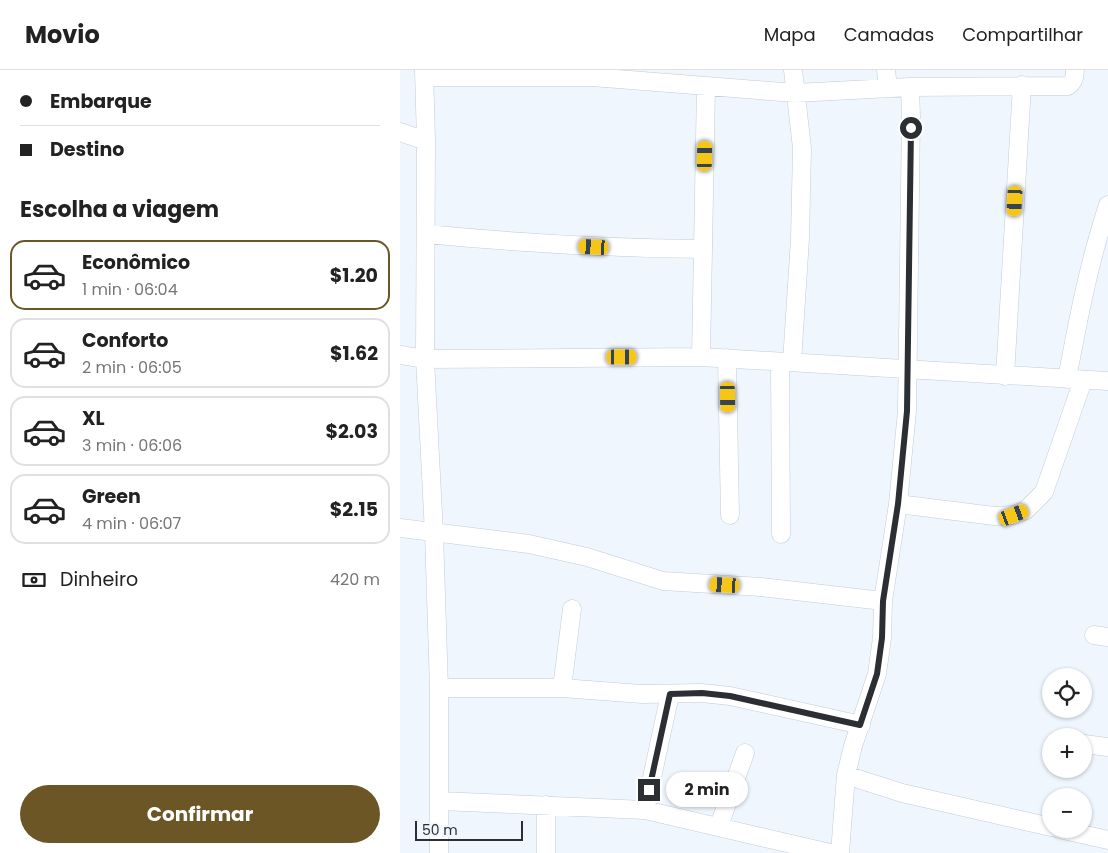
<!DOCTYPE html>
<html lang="pt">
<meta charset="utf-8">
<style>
:root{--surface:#fff;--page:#f2f2f2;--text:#222;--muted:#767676;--line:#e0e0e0;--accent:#6c5625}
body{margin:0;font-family:Poppins,sans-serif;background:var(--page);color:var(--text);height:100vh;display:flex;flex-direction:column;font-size:19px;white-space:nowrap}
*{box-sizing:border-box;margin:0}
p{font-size:16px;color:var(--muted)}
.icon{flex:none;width:28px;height:28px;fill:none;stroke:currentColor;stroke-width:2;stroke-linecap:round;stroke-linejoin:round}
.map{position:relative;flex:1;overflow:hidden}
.sheet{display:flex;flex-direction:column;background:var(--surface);width:400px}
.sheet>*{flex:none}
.banner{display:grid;align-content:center;height:110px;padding:0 20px;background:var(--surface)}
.fabs{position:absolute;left:642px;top:598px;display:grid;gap:10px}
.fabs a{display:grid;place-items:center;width:50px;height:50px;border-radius:50%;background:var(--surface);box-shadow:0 1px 4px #0004;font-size:25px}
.scale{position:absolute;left:15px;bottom:12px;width:108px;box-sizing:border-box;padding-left:5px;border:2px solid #2b2f34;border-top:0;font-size:14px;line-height:18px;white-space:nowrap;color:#2b2f34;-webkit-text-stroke:4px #eff6fd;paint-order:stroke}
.end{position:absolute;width:22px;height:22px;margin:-11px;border:6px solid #2b2f34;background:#fff;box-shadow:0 0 0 2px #fff}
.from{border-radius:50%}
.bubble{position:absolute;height:35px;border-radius:18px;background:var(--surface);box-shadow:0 1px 4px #0004;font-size:16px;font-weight:700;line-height:35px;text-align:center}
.car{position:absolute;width:15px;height:30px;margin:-15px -8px;border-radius:6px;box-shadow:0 0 4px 1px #0007;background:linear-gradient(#f5c518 24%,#345 0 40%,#f5c518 0 76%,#345 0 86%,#f5c518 0)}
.banner b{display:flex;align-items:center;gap:18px;height:48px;font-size:19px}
.banner b+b{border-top:1px solid var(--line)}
.banner i{width:12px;height:12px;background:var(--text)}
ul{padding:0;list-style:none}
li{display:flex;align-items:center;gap:15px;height:70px;margin:0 10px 8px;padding:0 10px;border:2px solid var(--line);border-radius:15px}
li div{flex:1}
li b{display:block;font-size:19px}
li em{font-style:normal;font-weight:700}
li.active{border-color:var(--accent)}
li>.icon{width:45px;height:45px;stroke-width:1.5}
h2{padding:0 20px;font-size:22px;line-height:60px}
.pay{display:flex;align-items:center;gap:12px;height:55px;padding:0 20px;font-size:19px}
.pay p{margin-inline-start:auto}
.primary-button{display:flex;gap:10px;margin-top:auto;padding:10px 20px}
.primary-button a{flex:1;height:58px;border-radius:30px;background:var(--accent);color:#fff;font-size:20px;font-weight:700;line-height:58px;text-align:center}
header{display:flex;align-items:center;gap:30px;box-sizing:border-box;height:70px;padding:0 25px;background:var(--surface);border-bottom:1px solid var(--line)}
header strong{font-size:24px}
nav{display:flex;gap:28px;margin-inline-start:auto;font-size:18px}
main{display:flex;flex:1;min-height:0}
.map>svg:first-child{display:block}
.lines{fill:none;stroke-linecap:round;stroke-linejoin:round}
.minor-casing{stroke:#c1ccd8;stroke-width:19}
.minor{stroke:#fff;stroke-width:18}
.route{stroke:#2b2f34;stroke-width:6}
</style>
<header>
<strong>Movio</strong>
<nav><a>Mapa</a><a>Camadas</a><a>Compartilhar</a></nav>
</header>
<main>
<section class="sheet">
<div class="banner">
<b><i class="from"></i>Embarque</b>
<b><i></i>Destino</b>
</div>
<h2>Escolha a viagem</h2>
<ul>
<li class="active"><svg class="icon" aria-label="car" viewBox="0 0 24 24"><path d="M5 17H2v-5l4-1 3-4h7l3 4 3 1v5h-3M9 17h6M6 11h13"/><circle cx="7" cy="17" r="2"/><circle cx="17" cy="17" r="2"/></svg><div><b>Econômico</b><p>1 min · 06:04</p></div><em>$1.20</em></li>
<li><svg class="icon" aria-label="car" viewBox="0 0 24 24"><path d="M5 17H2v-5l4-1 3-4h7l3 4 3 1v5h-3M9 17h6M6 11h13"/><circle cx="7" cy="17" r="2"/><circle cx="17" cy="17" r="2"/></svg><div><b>Conforto</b><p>2 min · 06:05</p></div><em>$1.62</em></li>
<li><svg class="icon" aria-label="car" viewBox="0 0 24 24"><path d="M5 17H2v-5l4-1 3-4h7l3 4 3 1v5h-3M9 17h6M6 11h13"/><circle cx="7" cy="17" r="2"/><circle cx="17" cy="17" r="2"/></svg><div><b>XL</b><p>3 min · 06:06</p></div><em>$2.03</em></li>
<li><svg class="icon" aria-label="car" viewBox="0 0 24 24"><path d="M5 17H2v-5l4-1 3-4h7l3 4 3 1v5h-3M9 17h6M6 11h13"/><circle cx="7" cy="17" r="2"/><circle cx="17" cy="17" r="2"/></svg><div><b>Green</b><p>4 min · 06:07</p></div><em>$2.15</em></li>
</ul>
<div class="pay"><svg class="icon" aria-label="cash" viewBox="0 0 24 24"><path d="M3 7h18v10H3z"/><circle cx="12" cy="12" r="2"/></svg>Dinheiro<p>420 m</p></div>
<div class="primary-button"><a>Confirmar</a></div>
</section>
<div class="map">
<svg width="708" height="783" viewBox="0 0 708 783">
<rect width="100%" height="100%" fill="#eff6fd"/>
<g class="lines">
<defs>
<path id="minor" d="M24 0 26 71 25 289 34 463 39 618V783
M486 0 488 18
M24 7H192L395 23 510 17 668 16C674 12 675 7 675 0
M0 62 26 71
M26 164C119 173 210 178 302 179
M0 285 25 289 301 287 708 311
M301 287 306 17
M327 288 330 445
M392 292 400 169 402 78 393 0
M380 293 381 464
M605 306 622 15
M667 309C678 250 689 192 708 135
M498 434 594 446 614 445 626 440 644 422 683 310
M0 458 129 474 187 487 263 511 361 517 483 531
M694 565 708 567
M39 618H162L242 624 302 623 330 626 461 655
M162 618 172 539
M684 674 708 677
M446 705 502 723 651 757
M40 731 245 740 430 783
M245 740 270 624
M319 756 345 683
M659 759 708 770
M146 783V735
M440 783 446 705 453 676 477 604 482 568 483 531 498 434 507 341 511 47 510 17"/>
</defs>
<use href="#minor" class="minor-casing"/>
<use href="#minor" class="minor"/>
</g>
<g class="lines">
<path class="route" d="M249 720 270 624 302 623 330 626 460 655 477 604 482 568 483 531 498 434 507 341 511 58"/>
</g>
</svg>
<div class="fabs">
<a><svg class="icon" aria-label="locate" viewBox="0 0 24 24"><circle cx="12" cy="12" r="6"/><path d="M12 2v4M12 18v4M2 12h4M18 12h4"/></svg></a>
<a>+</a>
<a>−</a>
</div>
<div class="scale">50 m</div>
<i class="end from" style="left:511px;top:58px"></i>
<i class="end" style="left:249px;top:720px"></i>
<div class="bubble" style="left:266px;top:702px;width:82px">2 min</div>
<i class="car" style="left:305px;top:86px;rotate:1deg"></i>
<i class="car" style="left:615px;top:131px;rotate:183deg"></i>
<i class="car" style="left:194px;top:177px;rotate:273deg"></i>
<i class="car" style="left:222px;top:287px;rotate:90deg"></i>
<i class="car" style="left:328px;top:327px;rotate:179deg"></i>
<i class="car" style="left:614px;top:445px;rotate:69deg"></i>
<i class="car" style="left:325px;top:515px;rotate:273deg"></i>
</div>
</main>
